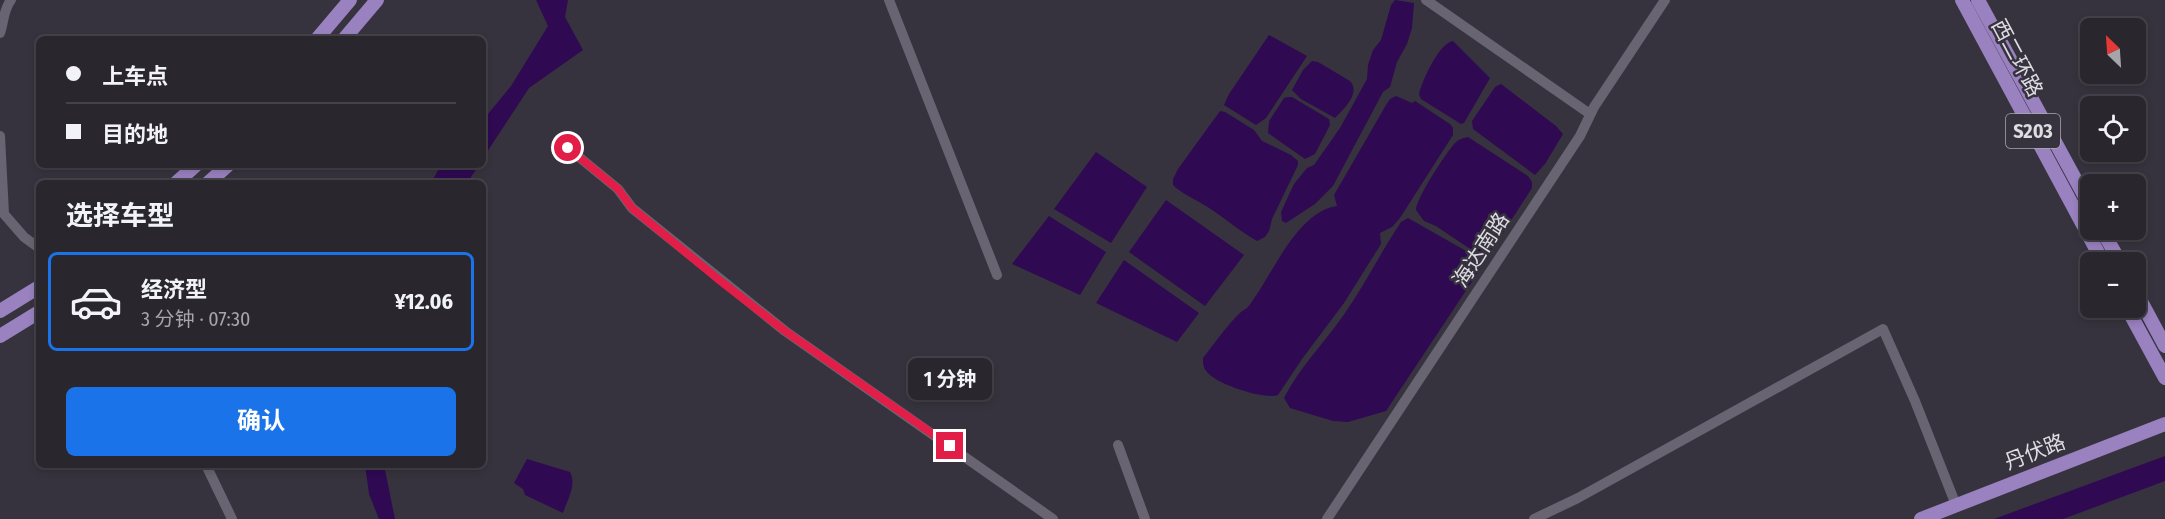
<!DOCTYPE html>
<html lang="zh">
<meta charset="utf-8">
<style>
:root{--surface:#29262e;--page:#312e36;--text:#f1f3f6;--muted:#a5a5aa;--line:#45434a;--accent:#1a73e8}
body{margin:0;font-family:"Fira Sans Condensed","Noto Sans SC",sans-serif;background:var(--page);color:var(--text);height:100vh;display:flex;flex-direction:column;font-size:22px;white-space:nowrap}
*{box-sizing:border-box;margin:0}
p{font-size:20px;color:var(--muted)}
.icon{flex:none;width:33px;height:33px;fill:none;stroke:currentColor;stroke-width:2;stroke-linecap:round;stroke-linejoin:round}
.map{position:relative;flex:1;overflow:hidden}
.sheet{position:absolute;left:36px;top:180px;width:450px;height:288px;display:flex;flex-direction:column;background:var(--surface);border-radius:9px;box-shadow:0 3px 9px #0003,0 0 0 2px var(--line)}
.sheet>*{flex:none}
.hud{position:absolute;left:36px;top:36px;width:450px;height:132px;border-radius:9px;box-shadow:0 3px 9px #0003,0 0 0 2px var(--line);display:grid;align-content:center;height:132px;padding:0 30px;background:var(--surface)}
.needle{width:39px;rotate:335deg}
.tools{position:absolute;left:2080px;top:18px;display:grid;gap:12px}
.tools a{display:grid;place-items:center;width:66px;height:66px;border-radius:9px;background:var(--surface);box-shadow:0 3px 9px #0003,0 0 0 2px var(--line);font-size:30px}
.end{position:absolute;width:27px;height:27px;margin:-14px;border:8px solid #e11d48;background:#fff;box-shadow:0 0 0 3px #fff}
.from{border-radius:50%}
.bubble{position:absolute;height:42px;border-radius:9px;background:var(--surface);box-shadow:0 3px 9px #0003,0 0 0 2px var(--line);font-size:20px;font-weight:700;line-height:42px;text-align:center}
.hud b{display:flex;align-items:center;gap:21px;height:57px;font-size:22px}
.hud b+b{border-top:2px solid var(--line)}
.hud i{width:15px;height:15px;background:var(--text)}
ul{padding:0;list-style:none}
li{display:flex;align-items:center;gap:18px;height:99px;margin:0 12px 9px;padding:0 18px;border:3px solid transparent;border-radius:9px}
li div{flex:1}
li b{display:block;font-size:22px}
li em{font-style:normal;font-weight:700}
li.selected{border-color:var(--accent)}
li>.icon{width:54px;height:54px;stroke-width:1.5}
h2{padding:0 30px;font-size:27px;line-height:72px}
.primary-button{display:flex;gap:12px;margin-top:auto;padding:12px 30px}
.primary-button a{flex:1;height:69px;border-radius:9px;background:var(--accent);color:#fff;font-size:24px;font-weight:700;line-height:69px;text-align:center}
.map>svg:first-child{display:block}
.water{fill:#2f0952}
.lines{fill:none;stroke-linecap:round;stroke-linejoin:round}
.minor{stroke:#686471;stroke-width:10}
.major{stroke:#9a81c0;stroke-width:14}
.route{stroke:#e11d48;stroke-width:8}
.labels{text-anchor:middle;dominant-baseline:central;stroke-width:5;stroke-linejoin:round;paint-order:stroke}
.shield{fill:#37333e;stroke:#aca9b2;stroke-width:1.5}
.shield-label{font-size:20px;font-weight:bold;fill:#dedce3}
.street-label{font-size:21px;fill:#dedce3;stroke:#37333e}
</style>
<div class="map">
<svg width="2165" height="519" viewBox="0 0 2165 519">
<rect width="100%" height="100%" fill="#37333e"/>
<path class="water" d="M536 0H568L565 17 583 50 529 88 483 158V120L511 86 548 26Z
M1395 0 1414 3 1412 28 1407 44 1397 62 1390 87 1383 92 1333 186 1315 204 1286 223 1282 221 1281 212 1294 184 1307 168 1314 165 1340 128 1367 79 1368 65 1373 50 1381 40 1391 5Z
M1269 35 1307 56 1266 118 1256 125 1224 105 1229 94Z
M1453 41 1490 78 1464 123 1461 124 1421 99 1419 94C1422 81 1439 43 1453 41Z
M1312 61 1318 62 1350 81C1361 93 1344 109 1335 118L1301 99 1292 90 1303 70Z
M1501 84 1556 126 1563 134 1545 164 1535 175 1473 129 1472 121 1495 87Z
M1396 96 1412 103 1415 101 1450 124 1453 128V135L1400 218 1392 227 1380 233 1381 244 1344 303 1302 359 1278 395C1264 400 1216 384 1207 372 1203 368 1203 363 1203 358 1215 343 1227 325 1241 312 1245 309 1249 307 1251 303 1273 273 1298 211 1337 206L1334 195 1386 105 1390 99Z
M1288 97H1292L1329 119 1330 125 1315 154 1305 159 1268 133 1269 121 1284 98Z
M1220 111 1225 112 1254 130 1262 141 1291 155 1298 161V165L1272 219 1269 231 1265 237 1257 241C1239 231 1224 217 1206 206 1195 199 1182 194 1173 185V179L1178 169Z
M1468 137 1528 176 1532 182V188L1494 247 1487 255H1479L1436 226 1424 221 1416 210C1416 198 1446 153 1455 143 1459 139 1463 138 1468 137Z
M1096 152 1147 187 1111 243 1054 209Z
M441 165H479L467 183H431Z
M1166 200 1244 255 1205 306 1129 252Z
M1049 216 1106 252 1080 295 1012 264Z
M1408 218 1475 256C1482 262 1481 266 1477 274L1386 411 1348 422 1333 421 1290 408 1284 398C1299 368 1324 343 1343 316 1364 286 1381 252 1401 222Z
M1124 260 1199 313 1177 342 1096 303Z
M2165 456V481L2063 519H1994Z
M527 459 570 472C577 485 567 501 563 513L525 495 523 489 514 483Z
M365 465H384L395 519H379L369 494Z"/>
<g class="lines">
<path class="minor" d="M889 0 997 275
M1426 0 1590 114
M0 33C4 22 3 10 11 0
M0 136 4 214 24 237 39 248
M568 148 618 189 632 208 785 331 1053 519
M1118 445 1145 519
M206 465 232 519
M1327 519 1580 136 1594 107 1665 0
M1534 519 1578 498 1883 329 1915 401 1956 505"/>
<path class="major" d="M1962 0 2103 262
M1978 0 2091 208
M317 39 350 0
M344 39 377 0
M176 183 196 165
M208 183 228 165
M2102 230 2120 262
M2136 292 2165 346
M2127 308 2165 378
M0 311 39 287
M0 336 39 312
M1921 519 2165 424"/>
</g>
<g class="lines">
<path class="route" d="M568 148 618 189 632 208 718 279 785 331 950 446"/>
</g>
<g class="labels">
<rect class="shield" x="2006" y="114" width="54" height="34" rx="4.5"/>
<g class="shield-label">
<text x="2033" y="131">S203</text>
</g>
<g class="street-label">
<text transform="translate(2017 58) rotate(62)">西二环路</text>
<text transform="translate(1481 250) rotate(-57)">海达南路</text>
<text transform="translate(2035 452) rotate(-21)">丹伏路</text>
</g>
</g>
</svg>
<div class="tools">
<a><svg class="needle" viewBox="-14 -14 28 28"><path d="M0-13l5 13h-10z" fill="#e53935"/><path d="M0 13l5-13h-10z" fill="#a5a5aa"/></svg></a>
<a><svg class="icon" aria-label="locate" viewBox="0 0 24 24"><circle cx="12" cy="12" r="6"/><path d="M12 2v4M12 18v4M2 12h4M18 12h4"/></svg></a>
<a>+</a>
<a>−</a>
</div>
<i class="end from" style="left:568px;top:148px"></i>
<i class="end" style="left:950px;top:446px"></i>
<div class="bubble" style="left:908px;top:358px;width:84px">1 分钟</div>
<div class="hud">
<b><i class="from"></i>上车点</b>
<b><i></i>目的地</b>
</div>
<section class="sheet">
<h2>选择车型</h2>
<ul>
<li class="selected"><svg class="icon" aria-label="car" viewBox="0 0 24 24"><path d="M5 17H2v-5l4-1 3-4h7l3 4 3 1v5h-3M9 17h6M6 11h13"/><circle cx="7" cy="17" r="2"/><circle cx="17" cy="17" r="2"/></svg><div><b>经济型</b><p>3 分钟 · 07:30</p></div><em>¥12.06</em></li>
</ul>
<div class="primary-button"><a>确认</a></div>
</section>
</div>
